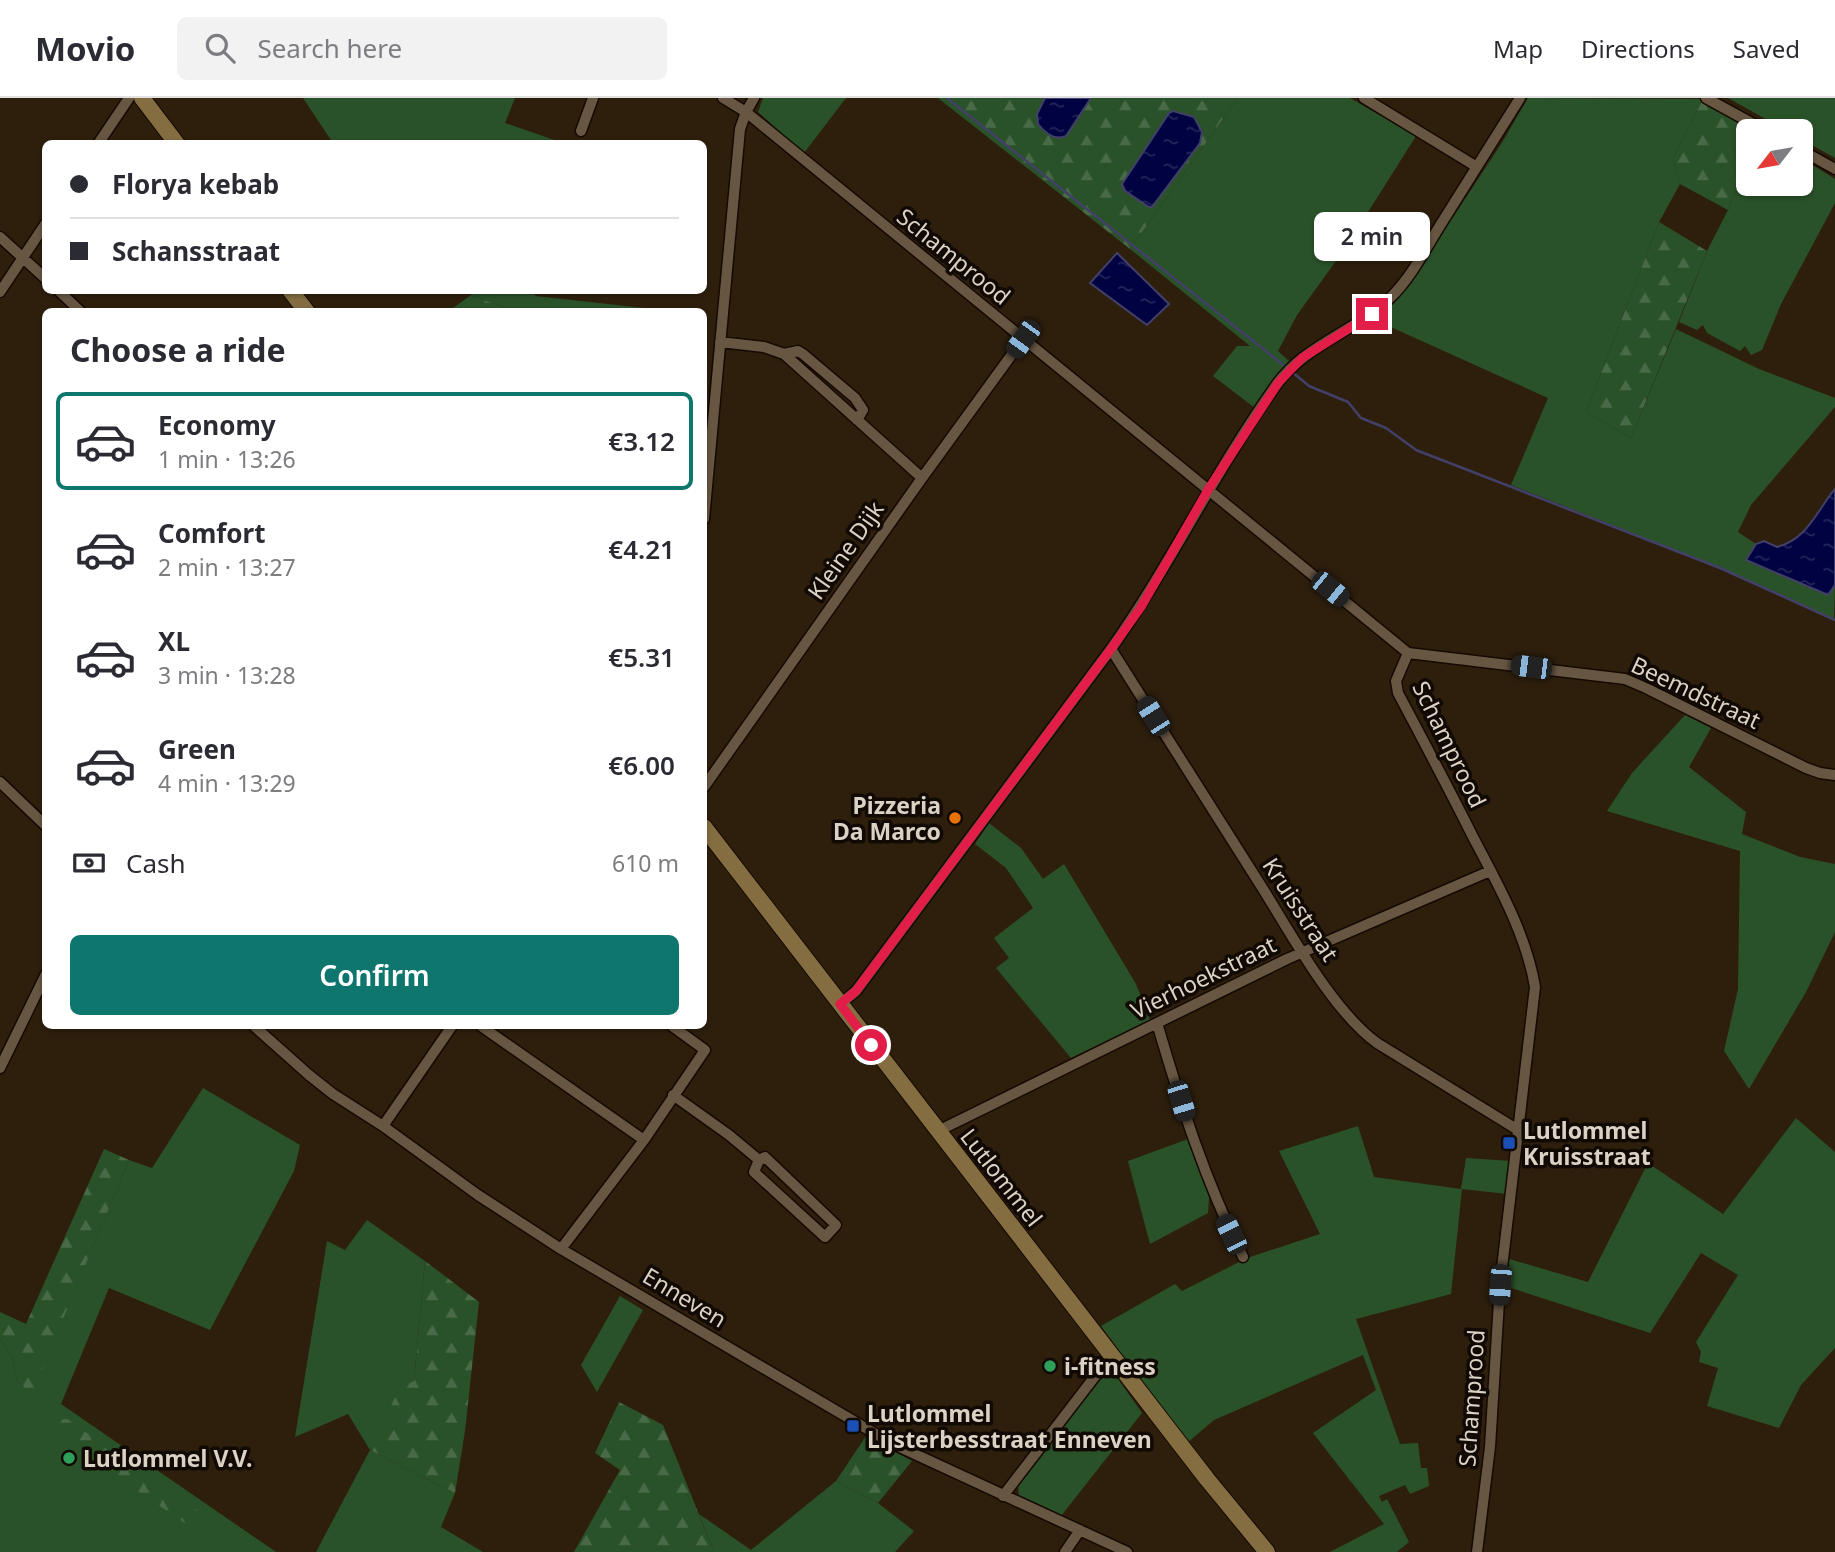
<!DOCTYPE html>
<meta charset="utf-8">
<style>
:root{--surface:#fff;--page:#f2f2f3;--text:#2b2b33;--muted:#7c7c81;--line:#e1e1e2;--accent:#0f766e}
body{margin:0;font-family:"Noto Sans",sans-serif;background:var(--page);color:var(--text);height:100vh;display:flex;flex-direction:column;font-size:26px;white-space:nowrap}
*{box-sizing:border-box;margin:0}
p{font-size:23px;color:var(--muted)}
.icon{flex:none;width:38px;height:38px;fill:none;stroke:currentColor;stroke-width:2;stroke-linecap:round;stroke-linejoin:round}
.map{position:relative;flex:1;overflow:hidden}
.side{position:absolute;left:42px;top:210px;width:665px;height:721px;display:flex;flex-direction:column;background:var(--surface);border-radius:10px;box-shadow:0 2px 5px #0004}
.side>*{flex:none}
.hud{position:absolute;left:42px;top:42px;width:665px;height:154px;border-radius:10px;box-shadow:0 2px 5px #0004;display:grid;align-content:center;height:154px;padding:0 28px;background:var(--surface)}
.needle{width:46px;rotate:239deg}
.fabs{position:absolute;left:1736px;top:21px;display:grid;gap:14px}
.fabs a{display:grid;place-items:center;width:77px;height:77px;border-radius:10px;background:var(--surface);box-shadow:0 2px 5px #0004;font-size:35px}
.end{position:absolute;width:32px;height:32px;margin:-16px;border:9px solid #e11d48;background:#fff;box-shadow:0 0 0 4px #fff}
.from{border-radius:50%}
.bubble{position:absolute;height:49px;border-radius:10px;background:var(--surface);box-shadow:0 2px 5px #0004;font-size:23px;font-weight:600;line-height:49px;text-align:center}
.car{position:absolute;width:21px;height:42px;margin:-21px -10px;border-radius:9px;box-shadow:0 0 5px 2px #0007;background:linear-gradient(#222 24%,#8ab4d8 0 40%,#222 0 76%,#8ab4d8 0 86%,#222 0)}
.hud b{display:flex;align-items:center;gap:24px;height:66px;font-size:26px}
.hud b+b{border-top:2px solid var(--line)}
.hud i{width:18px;height:18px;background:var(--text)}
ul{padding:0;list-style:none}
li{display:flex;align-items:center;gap:21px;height:98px;margin:0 14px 10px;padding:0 14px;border:4px solid transparent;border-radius:10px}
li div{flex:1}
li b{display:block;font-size:26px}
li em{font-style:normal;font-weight:600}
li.on{border-color:var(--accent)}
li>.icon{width:63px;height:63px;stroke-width:1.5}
h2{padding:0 28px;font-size:32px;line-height:84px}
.pay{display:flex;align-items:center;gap:18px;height:77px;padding:0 28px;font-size:26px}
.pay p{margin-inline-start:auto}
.cta{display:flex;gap:14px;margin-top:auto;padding:14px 28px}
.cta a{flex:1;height:80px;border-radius:10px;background:var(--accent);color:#fff;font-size:28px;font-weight:600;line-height:80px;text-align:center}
header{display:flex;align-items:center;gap:42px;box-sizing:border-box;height:98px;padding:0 35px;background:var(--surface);border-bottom:2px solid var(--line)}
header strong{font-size:33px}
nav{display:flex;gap:38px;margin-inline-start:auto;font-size:24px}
.search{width:490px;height:63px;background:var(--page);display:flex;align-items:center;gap:18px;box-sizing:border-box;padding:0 24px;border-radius:10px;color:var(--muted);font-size:26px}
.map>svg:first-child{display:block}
.green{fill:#2a5229}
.forest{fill:url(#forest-firs)}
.water{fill:url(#water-ripples);stroke:#424069;stroke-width:2}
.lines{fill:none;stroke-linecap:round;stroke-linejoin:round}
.stream{stroke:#424069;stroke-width:2.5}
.street-casing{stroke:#150900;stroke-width:13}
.secondary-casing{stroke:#150900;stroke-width:18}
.street{stroke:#675642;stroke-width:10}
.secondary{stroke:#846e41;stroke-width:16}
.route{stroke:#e11d48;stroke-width:9}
.food-dot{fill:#e8710a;stroke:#110a04;stroke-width:2.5}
.transit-dot{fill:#1a4fb4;stroke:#110a04;stroke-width:2.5}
.leisure-dot{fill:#2e9e5b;stroke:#110a04;stroke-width:2.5}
.labels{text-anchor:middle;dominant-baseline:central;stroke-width:7;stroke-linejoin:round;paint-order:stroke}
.street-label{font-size:23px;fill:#dbd2c6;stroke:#110a04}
.poi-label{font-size:23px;font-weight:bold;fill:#dbd2c6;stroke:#110a04;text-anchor:start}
</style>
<header>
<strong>Movio</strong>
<div class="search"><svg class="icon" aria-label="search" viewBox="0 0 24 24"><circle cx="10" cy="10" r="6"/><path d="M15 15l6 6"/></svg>Search here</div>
<nav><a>Map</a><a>Directions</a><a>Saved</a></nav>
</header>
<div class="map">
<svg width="1835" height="1454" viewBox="0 0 1835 1454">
<defs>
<pattern id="forest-firs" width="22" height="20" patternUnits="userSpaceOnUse" patternTransform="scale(1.75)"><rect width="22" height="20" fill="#2a5229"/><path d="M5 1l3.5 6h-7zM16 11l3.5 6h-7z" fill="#486a47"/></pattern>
<pattern id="water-ripples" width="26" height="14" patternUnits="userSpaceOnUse" patternTransform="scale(1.75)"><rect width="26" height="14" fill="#000241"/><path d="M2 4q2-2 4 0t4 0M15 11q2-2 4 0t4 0" fill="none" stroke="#25265b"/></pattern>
</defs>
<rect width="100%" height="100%" fill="#2e1f0d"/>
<path class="green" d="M303 0H515L505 25 563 45H333Z
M763 0H846L804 55 758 14Z
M1238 0H1350L1416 38 1346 149 1297 217 1278 253 1290 264 1273 283 1255 310 1213 278 1237 248H1250L1130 151Z
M1528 0 1703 1 1673 61 1680 86 1659 124 1586 314 1631 340 1676 231 1759 271 1835 300V309L1751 407 1738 434 1756 446 1746 462 1828 497 1835 487 1834 521 1720 470 1511 387 1548 300 1373 221 1393 206 1406 191 1503 43Z
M1728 0H1835V60L1801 41V33H1787Z
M1801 60 1835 81V105L1781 206 1762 252 1751 257 1745 248 1740 253 1707 235 1703 227 1697 232 1679 224 1707 153 1728 112 1748 62V86H1801Z
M477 193H531L536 198 644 210V213H505L503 209 471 197Z
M1685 617 1711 630 1689 669 1746 714 1742 736 1800 759 1835 766V834L1806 894 1749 991 1724 953 1738 891 1740 753 1607 713 1632 675Z
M989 725 1021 750 1043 781 1064 766 1136 886 1150 922 1071 960 996 870 1009 860 994 840 1033 810 1006 770 975 746Z
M203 990 300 1047 294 1073 210 1232 109 1190 61 1306 276 1454H0V1241L12 1258 17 1283 32 1295 129 1062 152 1070Z
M1796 1020 1835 1054V1250L1801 1287 1779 1330 1707 1308 1718 1270 1699 1264 1701 1254 1696 1244 1738 1177 1701 1155 1650 1235 1505 1188 1509 1161 1588 1184 1648 1065 1723 1116Z
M1358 1028 1374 1079 1461 1091 1466 1060 1511 1063 1507 1096 1462 1091 1451 1196 1356 1221 1400 1346 1418 1345 1421 1370H1427L1429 1388 1410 1396 1405 1387 1379 1398 1382 1404 1387 1401 1409 1444 1397 1454H1330L1384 1426 1313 1335 1376 1292 1363 1257 1214 1322 1187 1345 1101 1228 1175 1186 1182 1193 1247 1160 1320 1136 1279 1053Z
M1188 1041 1209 1099 1208 1115 1150 1146 1128 1063Z
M367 1122 425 1163 414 1283 370 1352 455 1395 441 1429 483 1454H316L370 1352 348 1316 295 1339 327 1143 345 1152Z
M620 1198 643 1212 597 1294 581 1267Z
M1105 1277 1118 1281 1142 1315 1061 1418 1019 1400 1018 1387 1099 1281Z
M836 1383 878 1405 914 1433 895 1454H714L699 1416 751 1452Z"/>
<path class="forest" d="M938 0H1238L1130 151Z
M1703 1 1758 33H1748V62L1728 112 1680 86 1673 61Z
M1659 124 1707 153 1631 340 1586 314Z
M471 197 503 209 505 213H449Z
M104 1051 129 1062 32 1296 17 1283 12 1258 0 1241V1214L26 1226Z
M425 1163 479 1204 465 1333 455 1395 370 1352 399 1291 414 1283Z
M619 1304 663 1327 714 1454H574L620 1372 595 1355Z
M67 1321 143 1375 133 1390 44 1323Z
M866 1338 912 1363 878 1405 836 1383Z
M148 1378 214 1424 204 1438 138 1393Z"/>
<path class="water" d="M1045 0H1091L1066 38C1055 43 1045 35 1038 26L1037 16Z
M1173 13 1194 19 1202 34 1200 45 1152 109H1149L1125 93 1122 86 1169 15Z
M1117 155 1169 206 1147 227 1090 185Z
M1835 391V487L1828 497 1746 462 1756 446 1764 443 1777 449C1808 441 1817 412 1835 391Z"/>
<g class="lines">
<path class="stream" d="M947 0 1286 269
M1291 273 1309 288 1348 304 1361 320 1386 330 1416 352 1720 470 1835 522"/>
<defs>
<path id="street" d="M723 0 746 14 1408 555
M1364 0 1477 69
M1706 0 1766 33
M581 33 593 0
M98 46 129 0
M1801 52 1835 71
M0 139 46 181
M58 192 81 214
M0 194 46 125
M720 244 764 249 784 256 922 380
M784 256 798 253 803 256 855 300 863 312 857 322
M704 421 740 31 746 14 754 0
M1111 551C1162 631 1212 711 1263 791 1293 839 1333 913 1377 945L1518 1032
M1408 555 1396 583 1398 595C1423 642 1448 689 1472 737 1497 785 1526 835 1535 889L1500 1187 1490 1349 1477 1454
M1408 555 1625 581 1646 590 1806 670 1820 675 1835 677
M0 684 46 728
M704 689 922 380 1023 241
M840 906 856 893 1111 551C1171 466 1216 371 1277 286 1305 247 1356 233 1390 200 1411 180 1426 150 1441 126 1467 84 1494 42 1520 0
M1157 925C1181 1007 1205 1082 1243 1159
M254 928 309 977 333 996 383 1028 478 1097 561 1151 891 1345 1127 1454
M481 928 644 1042
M0 970 46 876
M673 997 729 1037 759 1062 754 1074 825 1139 836 1127 765 1059 759 1062
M383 1028 452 928
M938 1033 1287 861 1490 773
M561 1151 644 1042 705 952 672 928
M1003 1398 1096 1277 1115 1263
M1065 1454 1080 1432"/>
<path id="secondary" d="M142 0 177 46
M290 192 307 214
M704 729 1207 1381 1267 1454"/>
</defs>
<use href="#street" class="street-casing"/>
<use href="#secondary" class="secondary-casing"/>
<use href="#street" class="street"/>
<use href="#secondary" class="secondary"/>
</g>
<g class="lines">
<path class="route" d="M871 947 840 906 856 893 1111 551 1141 509 1208 392 1278 285 1302 260 1372 216"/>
</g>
<circle class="food-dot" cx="955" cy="720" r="7"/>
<g class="transit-dot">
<rect x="1502" y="1038" width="14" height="14" rx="3.5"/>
<rect x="846" y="1321" width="14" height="14" rx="3.5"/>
</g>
<g class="leisure-dot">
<circle cx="1050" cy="1268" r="7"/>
<circle cx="69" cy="1360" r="7"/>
</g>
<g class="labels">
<g class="street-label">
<text transform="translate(954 158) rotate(39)">Schamprood</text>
<text transform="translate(845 452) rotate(-55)">Kleine Dijk</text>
<text transform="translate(1696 594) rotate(25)">Beemdstraat</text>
<text transform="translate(1450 646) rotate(64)">Schamprood</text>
<text transform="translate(1301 811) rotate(57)">Kruisstraat</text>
<text transform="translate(1203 879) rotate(-26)">Vierhoekstraat</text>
<text transform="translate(1002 1079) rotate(52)">Lutlommel</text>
<text transform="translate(685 1199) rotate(31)">Enneven</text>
<text transform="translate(1471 1300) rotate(-86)">Schamprood</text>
</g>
<g class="poi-label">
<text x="941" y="707" text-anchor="end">Pizzeria<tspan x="941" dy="26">Da Marco</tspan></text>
<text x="1523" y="1032">Lutlommel<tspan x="1523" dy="26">Kruisstraat</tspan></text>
<text x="1064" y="1268">i-fitness</text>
<text x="867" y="1315">Lutlommel<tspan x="867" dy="26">Lijsterbesstraat Enneven</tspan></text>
<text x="83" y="1360">Lutlommel V.V.</text>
</g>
</g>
</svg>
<div class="fabs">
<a><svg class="needle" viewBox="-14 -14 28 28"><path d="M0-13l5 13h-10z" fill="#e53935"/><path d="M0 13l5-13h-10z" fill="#7c7c81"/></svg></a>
</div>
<i class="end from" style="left:871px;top:947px"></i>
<i class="end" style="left:1372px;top:216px"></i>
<div class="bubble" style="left:1314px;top:114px;width:116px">2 min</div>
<i class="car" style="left:1023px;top:241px;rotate:216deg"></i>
<i class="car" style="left:1330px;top:491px;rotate:129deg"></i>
<i class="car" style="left:1531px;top:569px;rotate:277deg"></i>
<i class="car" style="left:1153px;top:618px;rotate:328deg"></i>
<i class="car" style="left:1181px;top:1003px;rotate:163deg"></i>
<i class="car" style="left:1231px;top:1136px;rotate:334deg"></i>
<i class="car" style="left:1500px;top:1187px;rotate:184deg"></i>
<div class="hud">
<b><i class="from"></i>Florya kebab</b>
<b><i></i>Schansstraat</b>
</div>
<section class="side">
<h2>Choose a ride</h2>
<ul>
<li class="on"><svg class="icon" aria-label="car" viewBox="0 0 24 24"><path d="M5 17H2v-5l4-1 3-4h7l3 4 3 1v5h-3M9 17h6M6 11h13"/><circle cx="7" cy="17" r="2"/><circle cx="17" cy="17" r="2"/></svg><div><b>Economy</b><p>1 min · 13:26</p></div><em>€3.12</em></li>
<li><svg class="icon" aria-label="car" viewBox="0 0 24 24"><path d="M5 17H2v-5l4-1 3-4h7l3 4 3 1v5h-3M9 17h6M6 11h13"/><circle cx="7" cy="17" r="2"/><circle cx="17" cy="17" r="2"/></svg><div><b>Comfort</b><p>2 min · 13:27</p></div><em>€4.21</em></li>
<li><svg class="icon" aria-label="car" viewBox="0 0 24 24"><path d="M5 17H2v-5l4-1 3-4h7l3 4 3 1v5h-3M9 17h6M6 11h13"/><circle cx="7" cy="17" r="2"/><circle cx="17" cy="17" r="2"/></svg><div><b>XL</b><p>3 min · 13:28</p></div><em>€5.31</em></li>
<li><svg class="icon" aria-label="car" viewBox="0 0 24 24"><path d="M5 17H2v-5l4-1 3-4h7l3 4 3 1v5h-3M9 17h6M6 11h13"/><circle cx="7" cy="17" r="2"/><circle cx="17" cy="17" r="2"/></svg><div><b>Green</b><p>4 min · 13:29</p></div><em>€6.00</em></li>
</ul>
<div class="pay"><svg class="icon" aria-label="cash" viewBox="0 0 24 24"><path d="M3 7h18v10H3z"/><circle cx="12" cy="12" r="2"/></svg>Cash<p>610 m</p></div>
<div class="cta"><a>Confirm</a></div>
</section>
</div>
